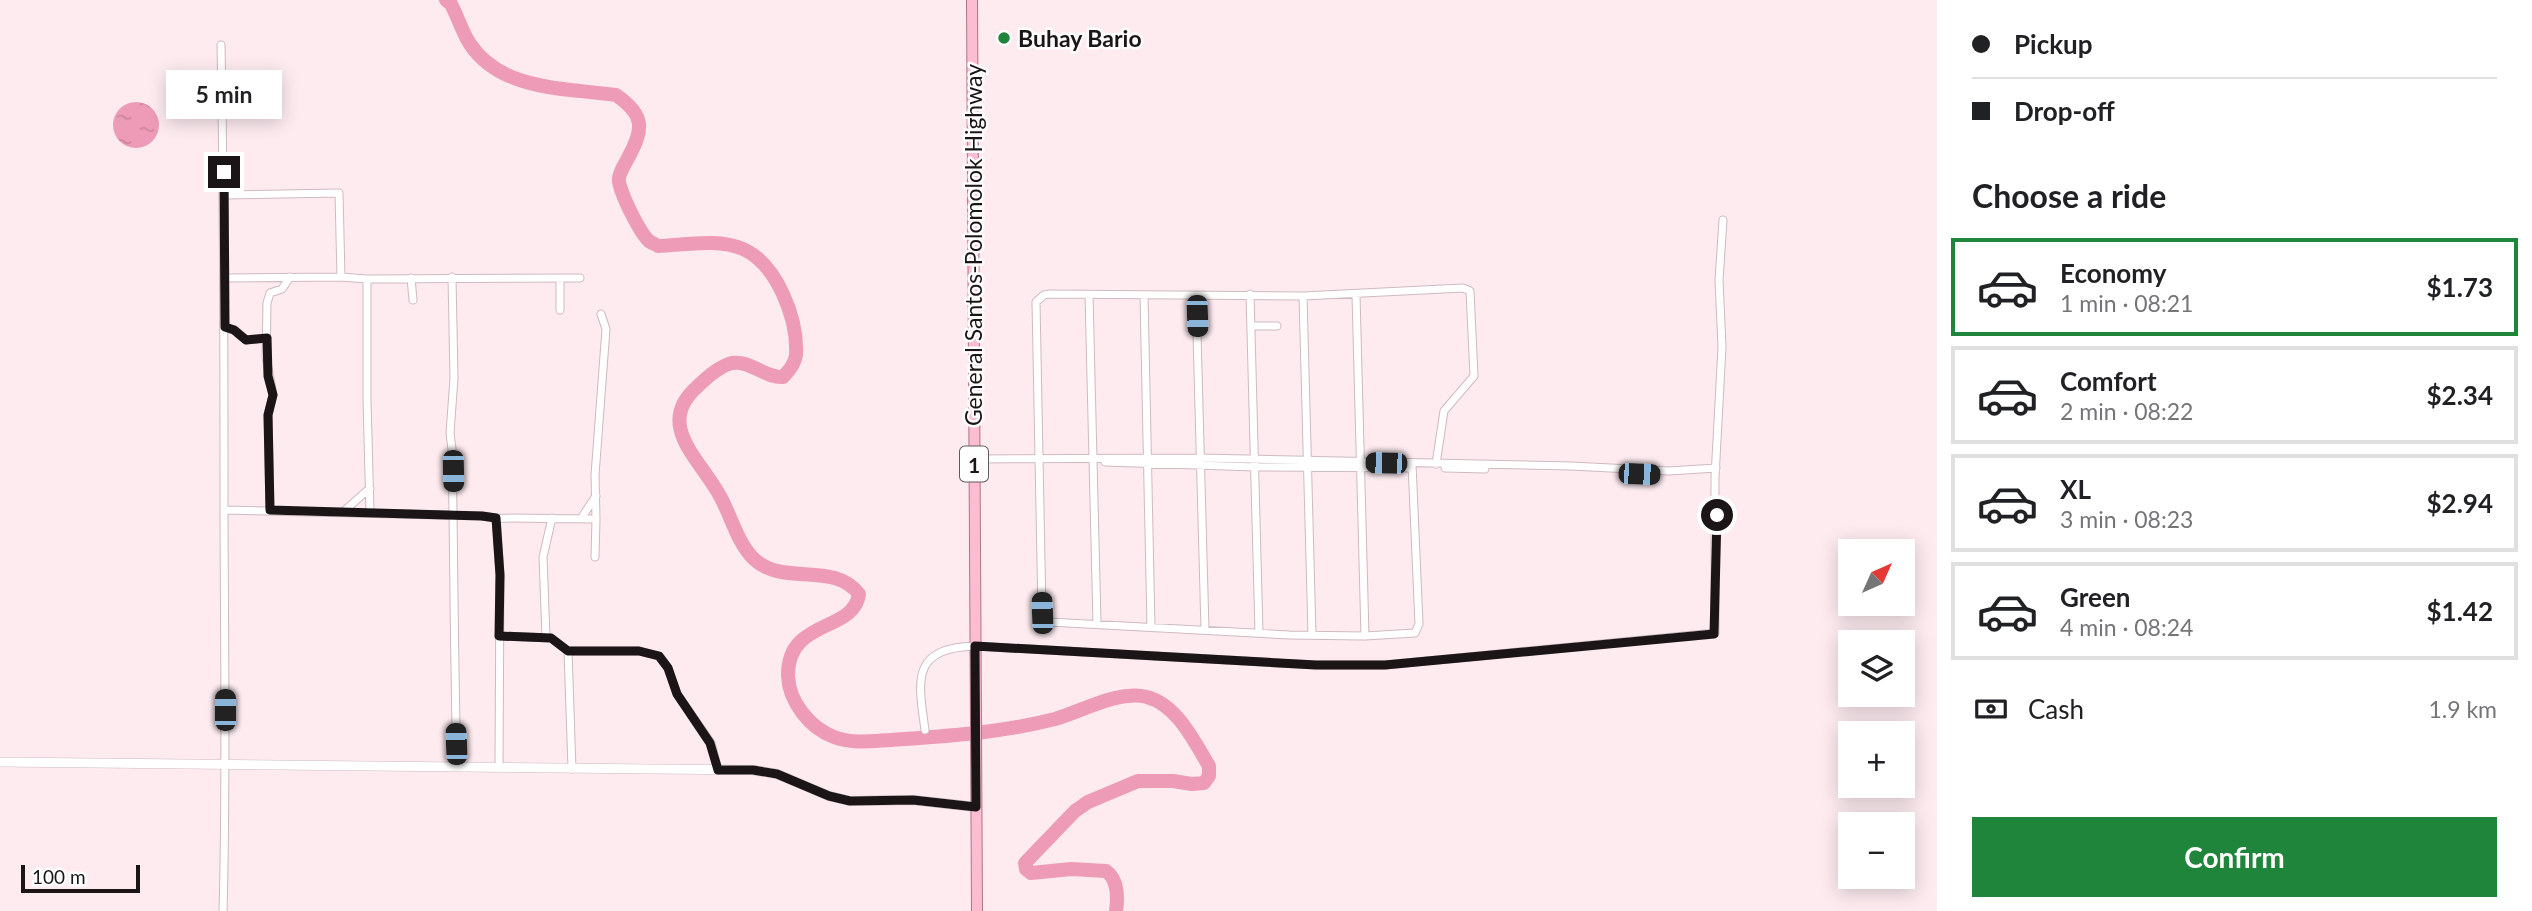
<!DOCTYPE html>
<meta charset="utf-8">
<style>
:root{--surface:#fff;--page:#f2f2f2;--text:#202124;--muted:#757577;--line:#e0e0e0;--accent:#1f853a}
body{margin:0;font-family:Lato,sans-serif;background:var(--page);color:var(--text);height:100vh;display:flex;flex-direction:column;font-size:26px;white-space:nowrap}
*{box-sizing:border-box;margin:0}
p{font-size:23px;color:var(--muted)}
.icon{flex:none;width:38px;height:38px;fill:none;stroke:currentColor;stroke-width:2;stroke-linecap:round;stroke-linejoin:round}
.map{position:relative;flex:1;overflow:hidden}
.details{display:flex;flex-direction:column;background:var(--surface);width:595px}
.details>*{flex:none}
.guide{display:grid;align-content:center;height:154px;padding:0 35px;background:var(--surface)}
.needle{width:46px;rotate:45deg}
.controls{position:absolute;left:1838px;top:539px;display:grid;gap:14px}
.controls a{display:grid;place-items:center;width:77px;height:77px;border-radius:0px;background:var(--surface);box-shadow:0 4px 18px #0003;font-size:35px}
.scale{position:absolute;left:21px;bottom:18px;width:119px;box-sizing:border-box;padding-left:7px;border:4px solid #1c1517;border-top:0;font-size:19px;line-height:24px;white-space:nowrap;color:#1c1517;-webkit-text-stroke:5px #fefefe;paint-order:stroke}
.end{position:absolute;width:32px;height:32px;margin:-16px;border:9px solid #1c1517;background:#fff;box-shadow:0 0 0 4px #fff}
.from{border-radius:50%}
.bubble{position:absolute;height:49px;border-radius:0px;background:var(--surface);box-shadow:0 4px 18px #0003;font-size:23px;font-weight:700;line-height:49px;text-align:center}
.car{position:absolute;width:21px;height:42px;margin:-21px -10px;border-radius:9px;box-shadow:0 0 5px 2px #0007;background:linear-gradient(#222 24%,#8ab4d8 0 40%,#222 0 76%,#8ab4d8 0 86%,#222 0)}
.guide b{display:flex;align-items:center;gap:24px;height:66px;font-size:26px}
.guide b+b{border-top:2px solid var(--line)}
.guide i{width:18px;height:18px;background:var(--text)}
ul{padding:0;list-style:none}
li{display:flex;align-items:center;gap:21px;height:98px;margin:0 14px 10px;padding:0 21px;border:4px solid var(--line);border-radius:0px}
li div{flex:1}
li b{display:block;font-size:26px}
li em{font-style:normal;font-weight:700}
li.active{border-color:var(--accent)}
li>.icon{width:63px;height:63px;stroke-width:1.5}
h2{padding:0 35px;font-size:32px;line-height:84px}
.pay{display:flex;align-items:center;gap:18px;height:77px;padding:0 35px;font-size:26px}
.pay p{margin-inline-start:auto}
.primary-button{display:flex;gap:14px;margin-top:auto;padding:14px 35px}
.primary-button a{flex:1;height:80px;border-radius:0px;background:var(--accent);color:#fff;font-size:28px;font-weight:700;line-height:80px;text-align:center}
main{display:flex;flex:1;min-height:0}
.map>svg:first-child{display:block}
.water{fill:url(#water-ripples)}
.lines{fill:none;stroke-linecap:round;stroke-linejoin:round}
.river{stroke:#ed9bb7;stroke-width:14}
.minor-casing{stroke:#cfbac0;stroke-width:9}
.tertiary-casing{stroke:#cfbac0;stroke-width:10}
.trunk-casing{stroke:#ad7689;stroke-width:12}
.minor{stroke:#fff;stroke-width:7}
.tertiary{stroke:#fff;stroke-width:9}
.trunk{stroke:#fcbcd2;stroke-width:10}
.route{stroke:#1c1517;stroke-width:9}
.poi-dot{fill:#1f853a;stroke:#fefefe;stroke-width:2.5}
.labels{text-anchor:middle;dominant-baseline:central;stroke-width:5;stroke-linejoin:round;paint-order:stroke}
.shield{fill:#fefefe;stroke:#605b5c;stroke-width:2}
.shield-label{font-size:21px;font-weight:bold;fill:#1c1517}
.poi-label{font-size:23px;font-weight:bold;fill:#1c1517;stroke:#fefefe;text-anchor:start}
.street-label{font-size:23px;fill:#1c1517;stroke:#fefefe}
</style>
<main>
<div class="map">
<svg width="1937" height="911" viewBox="0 0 1937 911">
<defs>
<pattern id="water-ripples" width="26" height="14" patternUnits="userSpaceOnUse" patternTransform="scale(1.75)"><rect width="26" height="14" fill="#ed9bb7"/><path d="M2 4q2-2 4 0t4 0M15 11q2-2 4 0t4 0" fill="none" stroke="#cb859d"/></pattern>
</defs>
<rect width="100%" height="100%" fill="#fdebf0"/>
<path class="water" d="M113 125a23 23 0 1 1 46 0a23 23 0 1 1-46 0Z"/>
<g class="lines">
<path class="river" d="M446 0 451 4C458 17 462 32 470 44 501 91 566 88 616 95 645 115 644 129 628 158 625 164 620 171 619 178 617 188 640 233 649 241 650 242 657 245 658 246 684 245 719 238 743 249 777 264 798 319 796 355 795 363 789 371 783 377 765 378 750 360 732 363 720 366 705 379 697 387 654 425 701 460 720 496 731 516 737 541 752 557 781 588 833 560 859 594 854 633 787 618 788 676 789 702 810 728 834 737 852 744 872 741 891 740 946 736 1001 733 1055 719 1083 711 1117 690 1147 697 1177 705 1194 741 1209 766V776L1204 783 1192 784 1173 781H1138L1088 802 1075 811 1025 863 1026 869 1031 873 1071 869 1106 871C1118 879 1118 898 1116 911"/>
<defs>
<path id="minor" d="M221 45C224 194 224 343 224 491 224 631 227 771 223 911
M224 195 339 193 341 277 225 278
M341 277 367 279V400L370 512
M452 277 454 378 450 433 452 449C454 555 454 660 457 766
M411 278 413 300
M560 278V310
M367 279 580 278
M1250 294 1259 633
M1089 295 1097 623
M1356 295 1365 636
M1144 296 1151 627
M1196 296 1205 630
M1303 296 1463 288 1470 291 1474 376 1444 411 1436 464
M1251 326H1277
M225 327 235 330 246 340 267 338
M974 459 1201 458 1571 466 1669 471 1716 468
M1105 462 1255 467 1412 468
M1445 468 1485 469
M224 510 482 516 496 518 500 575 499 767
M270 510 268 415 273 395 266 357 267 303 270 293 282 289 290 277
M344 511 370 488
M582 517 596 496
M496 518 596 519 595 557
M596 519 595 475 606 329 601 314
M1312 635 1303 296 1050 294 1044 295 1036 302 1042 613 1043 618 1049 622 1289 635 1365 636 1415 633 1419 624 1412 464
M499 636 551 638 568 651 572 769
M546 637 543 557 552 518
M568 651H639L659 656 668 668 677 694 711 743 718 770
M925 730C918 680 911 648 975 646L1316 665H1385L1715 633V477L1722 347 1719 280 1723 220"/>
<path id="tertiary" d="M0 762 753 770 777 774 829 796 850 801 913 800 976 807"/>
<path id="trunk" d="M972 0 977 911"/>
</defs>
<use href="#minor" class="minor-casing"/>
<use href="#tertiary" class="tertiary-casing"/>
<use href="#trunk" class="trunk-casing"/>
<use href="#minor" class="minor"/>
<use href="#tertiary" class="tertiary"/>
<use href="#trunk" class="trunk"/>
</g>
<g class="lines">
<path class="route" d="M224 172 225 327 234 330 246 340 267 338 268 376 273 395 268 415 270 510 482 516 496 518 500 575 499 636 551 638 568 651H639L659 656 668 668 677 694 710 743 718 770H753L777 774 829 796 850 801 913 800 976 807 975 646 1316 665H1385L1714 634 1717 515"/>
</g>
<circle class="poi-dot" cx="1004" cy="38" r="7"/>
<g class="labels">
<rect class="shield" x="960" y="446.5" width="28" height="35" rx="5"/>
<g class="shield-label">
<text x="974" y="464">1</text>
</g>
<g class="poi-label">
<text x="1018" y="38">Buhay Bario</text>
</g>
<g class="street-label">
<text transform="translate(973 245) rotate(-90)">General Santos-Polomolok Highway</text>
</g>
</g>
</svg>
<div class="controls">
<a><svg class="needle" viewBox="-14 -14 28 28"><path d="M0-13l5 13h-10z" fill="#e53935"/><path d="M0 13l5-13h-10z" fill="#757577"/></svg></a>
<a><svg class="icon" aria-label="layers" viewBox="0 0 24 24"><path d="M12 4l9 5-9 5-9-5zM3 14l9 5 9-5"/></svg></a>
<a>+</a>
<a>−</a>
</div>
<div class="scale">100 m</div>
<i class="end from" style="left:1717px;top:515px"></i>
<i class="end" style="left:224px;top:172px"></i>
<div class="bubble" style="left:166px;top:70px;width:116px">5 min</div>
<i class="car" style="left:1197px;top:316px;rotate:178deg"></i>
<i class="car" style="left:1386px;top:463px;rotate:271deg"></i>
<i class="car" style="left:453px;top:471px;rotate:179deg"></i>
<i class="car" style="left:1639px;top:474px;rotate:92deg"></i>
<i class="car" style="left:1042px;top:613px;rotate:358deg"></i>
<i class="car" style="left:225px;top:710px;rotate:0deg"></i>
<i class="car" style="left:456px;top:744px;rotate:358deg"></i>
</div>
<section class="details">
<div class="guide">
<b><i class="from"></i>Pickup</b>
<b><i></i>Drop-off</b>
</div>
<h2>Choose a ride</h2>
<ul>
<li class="active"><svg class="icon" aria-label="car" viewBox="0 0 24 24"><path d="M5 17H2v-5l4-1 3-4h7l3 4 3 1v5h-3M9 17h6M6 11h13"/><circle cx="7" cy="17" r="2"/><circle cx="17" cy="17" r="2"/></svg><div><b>Economy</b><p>1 min · 08:21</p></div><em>$1.73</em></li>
<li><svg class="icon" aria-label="car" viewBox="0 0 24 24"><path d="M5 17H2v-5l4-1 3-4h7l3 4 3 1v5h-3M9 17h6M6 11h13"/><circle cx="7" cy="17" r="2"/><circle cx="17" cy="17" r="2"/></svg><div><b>Comfort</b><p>2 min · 08:22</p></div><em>$2.34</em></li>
<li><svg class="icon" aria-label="car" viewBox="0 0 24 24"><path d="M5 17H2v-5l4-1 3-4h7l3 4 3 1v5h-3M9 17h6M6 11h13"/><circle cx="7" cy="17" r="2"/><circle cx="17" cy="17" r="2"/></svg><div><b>XL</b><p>3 min · 08:23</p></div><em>$2.94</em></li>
<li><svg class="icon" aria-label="car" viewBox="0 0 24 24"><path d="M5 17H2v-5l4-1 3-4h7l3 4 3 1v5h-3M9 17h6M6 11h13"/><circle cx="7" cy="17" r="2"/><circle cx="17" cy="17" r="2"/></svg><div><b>Green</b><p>4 min · 08:24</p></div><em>$1.42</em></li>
</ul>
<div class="pay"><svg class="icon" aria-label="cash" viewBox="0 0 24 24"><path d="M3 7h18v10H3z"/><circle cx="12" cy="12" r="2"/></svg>Cash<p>1.9 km</p></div>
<div class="primary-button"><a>Confirm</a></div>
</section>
</main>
